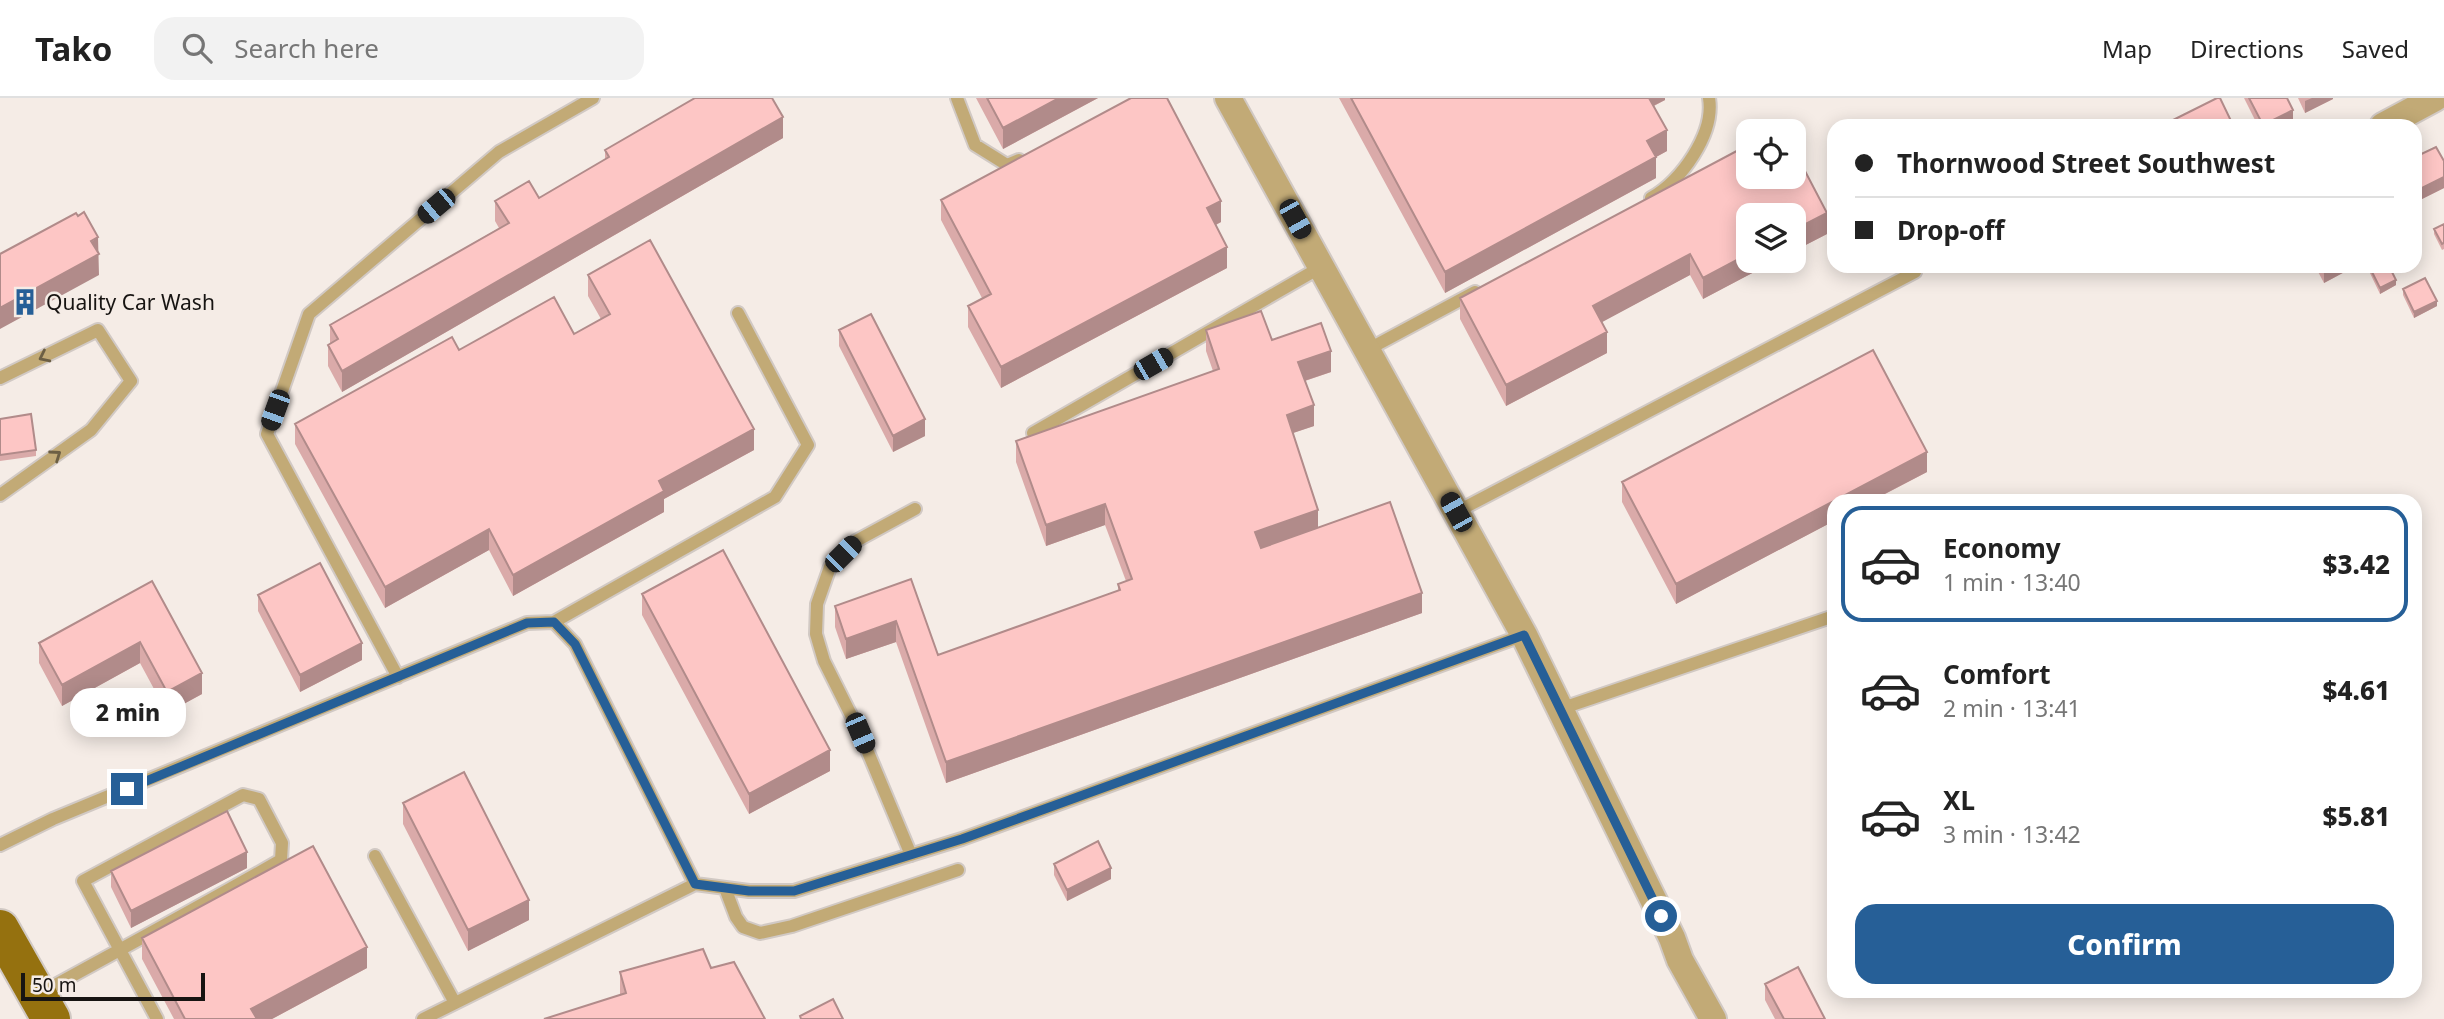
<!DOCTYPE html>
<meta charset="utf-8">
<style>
:root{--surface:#fff;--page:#f2f2f2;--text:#222;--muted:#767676;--line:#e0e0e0;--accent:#265f97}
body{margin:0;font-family:"Noto Sans",sans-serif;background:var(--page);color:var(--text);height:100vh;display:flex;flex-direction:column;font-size:26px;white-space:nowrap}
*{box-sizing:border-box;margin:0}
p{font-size:23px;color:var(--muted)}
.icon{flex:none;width:38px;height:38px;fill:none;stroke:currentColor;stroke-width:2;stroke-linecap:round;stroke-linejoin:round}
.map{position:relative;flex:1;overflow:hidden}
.sheet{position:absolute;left:1827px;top:396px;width:595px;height:504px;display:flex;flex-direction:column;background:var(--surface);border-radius:21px;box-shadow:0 4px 18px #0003}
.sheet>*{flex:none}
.guide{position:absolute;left:1827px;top:21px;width:595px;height:154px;border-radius:21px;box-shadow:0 4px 18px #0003;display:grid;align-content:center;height:154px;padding:0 28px;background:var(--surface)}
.tools{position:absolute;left:1736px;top:21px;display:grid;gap:14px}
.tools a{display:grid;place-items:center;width:70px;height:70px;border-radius:14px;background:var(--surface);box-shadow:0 4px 18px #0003;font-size:35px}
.scale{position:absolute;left:21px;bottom:18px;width:184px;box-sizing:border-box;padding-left:7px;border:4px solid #171412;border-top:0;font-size:19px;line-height:24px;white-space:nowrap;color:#171412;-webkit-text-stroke:5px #f5ece6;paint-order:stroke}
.end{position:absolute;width:32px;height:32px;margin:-16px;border:9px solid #265f97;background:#fff;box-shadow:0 0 0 4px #fff}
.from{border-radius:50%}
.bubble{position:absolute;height:49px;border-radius:21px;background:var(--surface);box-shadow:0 4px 18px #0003;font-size:23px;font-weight:800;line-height:49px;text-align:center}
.car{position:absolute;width:21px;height:42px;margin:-21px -10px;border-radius:9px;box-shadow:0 0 5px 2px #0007;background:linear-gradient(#222 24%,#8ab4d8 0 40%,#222 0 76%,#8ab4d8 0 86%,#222 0)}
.guide b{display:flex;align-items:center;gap:24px;height:66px;font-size:26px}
.guide b+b{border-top:2px solid var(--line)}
.guide i{width:18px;height:18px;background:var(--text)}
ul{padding:12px 0 0;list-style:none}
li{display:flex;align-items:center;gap:21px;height:116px;margin:0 14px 10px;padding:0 14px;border:4px solid transparent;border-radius:21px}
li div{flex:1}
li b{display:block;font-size:26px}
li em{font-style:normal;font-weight:800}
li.on{border-color:var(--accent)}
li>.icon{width:63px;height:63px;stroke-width:1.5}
.cta{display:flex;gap:14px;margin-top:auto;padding:14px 28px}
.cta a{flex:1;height:80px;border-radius:21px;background:var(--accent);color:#fff;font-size:28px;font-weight:800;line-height:80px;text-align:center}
header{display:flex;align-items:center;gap:42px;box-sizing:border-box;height:98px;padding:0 35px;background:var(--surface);border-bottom:2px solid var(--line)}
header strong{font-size:33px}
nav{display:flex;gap:38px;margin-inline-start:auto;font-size:24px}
.search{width:490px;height:63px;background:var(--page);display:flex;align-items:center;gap:18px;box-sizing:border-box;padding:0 24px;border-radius:21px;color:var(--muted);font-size:26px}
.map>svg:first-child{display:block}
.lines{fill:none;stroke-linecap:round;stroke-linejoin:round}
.service-casing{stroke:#d1c9c4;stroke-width:16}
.minor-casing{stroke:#d1c9c4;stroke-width:30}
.primary-casing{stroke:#d1c9c4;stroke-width:42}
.service{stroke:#c2aa76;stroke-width:12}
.minor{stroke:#c2aa76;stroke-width:26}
.primary{stroke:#95710f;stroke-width:38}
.wall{fill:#daaaa9}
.shaded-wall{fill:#b18b8a}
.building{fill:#fdc6c5;stroke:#b18b8a;stroke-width:2}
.oneway{stroke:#6c5f44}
.route{stroke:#265f97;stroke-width:9}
.labels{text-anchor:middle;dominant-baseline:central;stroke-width:5;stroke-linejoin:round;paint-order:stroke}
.poi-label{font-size:21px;fill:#171412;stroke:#f5ece6;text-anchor:start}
</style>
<header>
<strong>Tako</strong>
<div class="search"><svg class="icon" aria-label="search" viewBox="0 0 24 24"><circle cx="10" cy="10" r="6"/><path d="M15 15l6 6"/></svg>Search here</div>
<nav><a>Map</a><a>Directions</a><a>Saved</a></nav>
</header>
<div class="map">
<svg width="2444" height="921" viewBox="0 0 2444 921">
<rect width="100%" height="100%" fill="#f5ece6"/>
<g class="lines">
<defs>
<path id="service" d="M957 0 975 47 1007 67 1019 62
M1651 100C1681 83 1715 36 1709 0
M1367 252 1475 194
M0 280 98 232 131 283 91 332 0 397
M1033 335 1321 169
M1456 414 1915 174
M554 524 775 399 808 347 738 215
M398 579 267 336 309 216 499 54 593 0
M1560 611 1834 518
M0 747 53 721 527 525 554 524 575 546 695 786
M911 757 860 635 824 563 816 536 817 506 830 469 856 443 915 411
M375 758 455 905
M725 790 736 819 743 829 760 835 792 828 958 772
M41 895C121 851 201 808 281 762L282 745 259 701 243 697 83 783 157 921
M423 921 695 786 749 793H794L962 741 1524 537"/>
<path id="minor" d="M1228 0 1524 537 1672 840 1680 862 1713 921
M2383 28 2435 0"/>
<path id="primary" d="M0 831 51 921"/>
</defs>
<use href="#service" class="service-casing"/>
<use href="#minor" class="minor-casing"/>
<use href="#primary" class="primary-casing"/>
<use href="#service" class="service"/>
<use href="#minor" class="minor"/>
<use href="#primary" class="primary"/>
</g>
<path class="wall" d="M976 0H1098L1003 51Z
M1339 0H1665V2L1654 8 1667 53 1656 59V80L1445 195Z
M2244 0H2287L2293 23 2283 28H2258Z
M2298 0H2333V1L2305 15Z
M783 40 342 294 328 268V247L330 246V227L499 130 495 123V103L539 100 605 62V52Z
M1748 47 1827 136 1794 153V117L1748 163H1775L1703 201 1690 177 1601 224 1607 255 1506 308 1460 221V200Z
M2415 59 2444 63V90L2420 102 2415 93Z
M941 102 1221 124 1216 127 1227 170 1001 290 968 229V208L982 200 941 122Z
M2444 126V151L2442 152 2434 136V131Z
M2315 168H2352V170L2324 185Z
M2369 168 2396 187 2380 196 2369 173Z
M588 177 754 352 664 401V414L513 498 489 452 385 510 295 346V326L459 252 574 236 601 221 588 198Z
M2403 191 2437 208 2414 220 2403 197Z
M839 232 925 338 893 354 839 248Z
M1206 232 1272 242 1331 274 1305 283 1314 328 1293 335 1318 430 1422 515 946 685 896 544 846 561 835 529V508L911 481 938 557 1118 493V486L1126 483 1105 427 1046 448 1016 364V343L1213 273 1206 253Z
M0 321 36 352V358L0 363Z
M1927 374 1676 506 1622 404V384Z
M152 483 202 596 167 615 140 565 62 608 39 565V545Z
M642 496 830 673 749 716 642 517Z
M258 497 362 562 300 594 258 513Z
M403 705 529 822 468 853 403 726Z
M1054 766 1111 781 1067 803 1054 777Z
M247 770 131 830 111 789V773Z
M142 840 367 870 272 921H174L142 861Z
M711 870 620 897V874Z
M1765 886 1825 921H1775L1765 902Z"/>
<path class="shaded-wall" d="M1059 0H1098L1003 51V30Z
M1645 0H1665V2L1645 12Z
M2312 0H2333V1L2305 15V3Z
M2293 12V23L2283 28H2263V27Z
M783 19V40L342 294V273Z
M1667 32V53L1647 64V43Z
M1656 59V80L1445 195V174Z
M2444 79V90L2420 102V91Z
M1221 103V124L1207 131V110Z
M1827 115V136L1794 153V132Z
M98 139 99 177 0 231V210Z
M1227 149V170L1001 290V269Z
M1690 156V177L1593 229V208Z
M1748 156V163H1775L1703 201V180Z
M2335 168H2352V170L2324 185V174Z
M2396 182V187L2380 196V190Z
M2437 203V208L2414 220V214Z
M1607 234V255L1506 308V287Z
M1331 253V274L1298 285V264Z
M1314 307V328L1287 337V317Z
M925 321V338L893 354V338Z
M754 331V352L664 401V414L513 498V477L659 383Z
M1927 354V374L1873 402H1834V423L1676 506V486Z
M1105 406V427L1046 448V427Z
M1318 412V433L1255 455V434Z
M489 431V452L385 510V489Z
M1422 495V515L946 685V664Z
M896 523V544L846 561V541Z
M140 544V565L62 608V587Z
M362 545V562L300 594V577Z
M202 575V596L167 615V594Z
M830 652V673L749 716V696Z
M247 754V770L131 830V813Z
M1111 770V781L1067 803V792Z
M529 802V822L468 853V832Z
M367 849V870L272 921H251V911Z"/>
<path class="building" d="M695 0H772L783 19 342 273 328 247 338 241 330 227 509 125 495 103 529 83 539 100 609 59 605 52Z
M987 0H1059L1003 30Z
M1131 0H1167L1221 103 1207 110 1227 149 1001 269 968 208 991 196 941 102Z
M1351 0H1649L1667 32 1647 43 1656 59 1445 174Z
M2217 0H2220L2233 27 2231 28H2176L2173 22Z
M2249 0H2287L2293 12 2263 27Z
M1782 30 1784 33H1775Z
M1748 47V79H1794V52L1827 115 1794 132V117H1748V156L1703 180 1690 156 1593 208 1607 234 1506 287 1460 200Z
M2436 49 2444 63V79L2420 91 2415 82V59Z
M84 114 98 139 91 143 99 156 0 210V156L76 115 78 118Z
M2444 126V145L2442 146 2434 131Z
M650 142 754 331 659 383 664 393 513 477 489 431 385 489 295 326 452 239 459 252 554 199 574 236 610 216 588 177Z
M2321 168H2335L2324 174Z
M2369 168H2389L2396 182 2380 190Z
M2425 180 2437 203 2414 214 2403 191Z
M1261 213 1272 242 1321 225 1331 253 1298 264 1314 307 1287 317 1318 412 1255 434 1261 450 1390 404 1422 495 946 664 896 523 846 541 835 508 911 481 938 557 1120 492 1118 486 1132 481 1105 406 1046 427 1016 343 1219 271 1206 232Z
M871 216 925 321 893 338 839 232Z
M1873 252 1927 354 1676 486 1622 384Z
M31 316 36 352 0 357V321Z
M723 452 830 652 749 696 642 496Z
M320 465 362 545 300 577 258 497Z
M152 483 202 575 167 594 140 544 62 587 39 545Z
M464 674 529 802 468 832 403 705Z
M227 713 247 754 131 813 111 773Z
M1098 743 1111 770 1067 792 1054 766Z
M313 748 367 849 251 911 257 921H185L142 840Z
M703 851 711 870 734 864 765 921H544L626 895 620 874Z
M1798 869 1825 921H1784L1765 886Z
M833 901 843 921H801L800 918Z"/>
<defs><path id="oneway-chevron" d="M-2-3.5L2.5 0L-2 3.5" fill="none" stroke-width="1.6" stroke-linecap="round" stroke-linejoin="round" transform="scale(1.75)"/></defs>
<g class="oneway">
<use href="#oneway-chevron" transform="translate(44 259) rotate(154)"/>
<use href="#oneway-chevron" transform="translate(56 357) rotate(-35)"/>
</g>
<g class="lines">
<path class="route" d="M127 691 527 525 554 524 575 546 695 786 749 793H794L962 741 1524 537 1661 818"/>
</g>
<defs>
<symbol id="building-bare" viewBox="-9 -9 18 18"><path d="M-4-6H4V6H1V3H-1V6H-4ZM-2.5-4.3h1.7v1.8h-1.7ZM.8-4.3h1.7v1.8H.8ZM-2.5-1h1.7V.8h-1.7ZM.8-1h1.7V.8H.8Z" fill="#265f97" stroke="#f5ece6" stroke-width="2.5" paint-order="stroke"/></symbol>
</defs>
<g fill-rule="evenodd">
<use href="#building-bare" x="6" y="185" width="38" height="38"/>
</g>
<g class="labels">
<g class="poi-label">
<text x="46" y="204">Quality Car Wash</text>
</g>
</g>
</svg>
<div class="tools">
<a><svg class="icon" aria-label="locate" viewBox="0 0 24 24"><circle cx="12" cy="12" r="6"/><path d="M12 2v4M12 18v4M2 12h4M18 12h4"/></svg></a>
<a><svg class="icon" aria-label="layers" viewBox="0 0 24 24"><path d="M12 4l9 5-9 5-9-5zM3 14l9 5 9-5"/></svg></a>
</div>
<div class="scale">50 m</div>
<i class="end from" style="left:1661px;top:818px"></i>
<i class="end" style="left:127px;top:691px"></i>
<div class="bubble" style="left:70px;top:590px;width:116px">2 min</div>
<i class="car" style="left:436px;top:108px;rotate:230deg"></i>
<i class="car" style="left:1295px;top:121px;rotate:151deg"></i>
<i class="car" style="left:1153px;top:266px;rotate:60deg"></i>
<i class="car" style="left:275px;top:312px;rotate:200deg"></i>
<i class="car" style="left:1456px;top:414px;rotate:331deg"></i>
<i class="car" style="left:843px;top:456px;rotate:45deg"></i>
<i class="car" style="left:860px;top:635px;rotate:157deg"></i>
<div class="guide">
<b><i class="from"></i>Thornwood Street Southwest</b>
<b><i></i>Drop-off</b>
</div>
<section class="sheet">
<ul>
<li class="on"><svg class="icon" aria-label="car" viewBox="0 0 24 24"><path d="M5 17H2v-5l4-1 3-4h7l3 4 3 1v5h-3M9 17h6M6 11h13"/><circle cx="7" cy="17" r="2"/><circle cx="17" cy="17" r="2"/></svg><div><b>Economy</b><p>1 min · 13:40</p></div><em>$3.42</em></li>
<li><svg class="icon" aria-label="car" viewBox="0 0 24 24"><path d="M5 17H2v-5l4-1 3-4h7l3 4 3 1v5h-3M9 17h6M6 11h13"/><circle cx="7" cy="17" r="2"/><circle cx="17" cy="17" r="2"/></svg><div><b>Comfort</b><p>2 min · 13:41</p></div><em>$4.61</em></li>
<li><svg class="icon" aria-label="car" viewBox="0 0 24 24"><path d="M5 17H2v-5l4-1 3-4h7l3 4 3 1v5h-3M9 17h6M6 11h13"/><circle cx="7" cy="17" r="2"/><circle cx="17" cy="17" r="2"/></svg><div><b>XL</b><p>3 min · 13:42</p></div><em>$5.81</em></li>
</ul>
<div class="cta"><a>Confirm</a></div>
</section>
</div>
